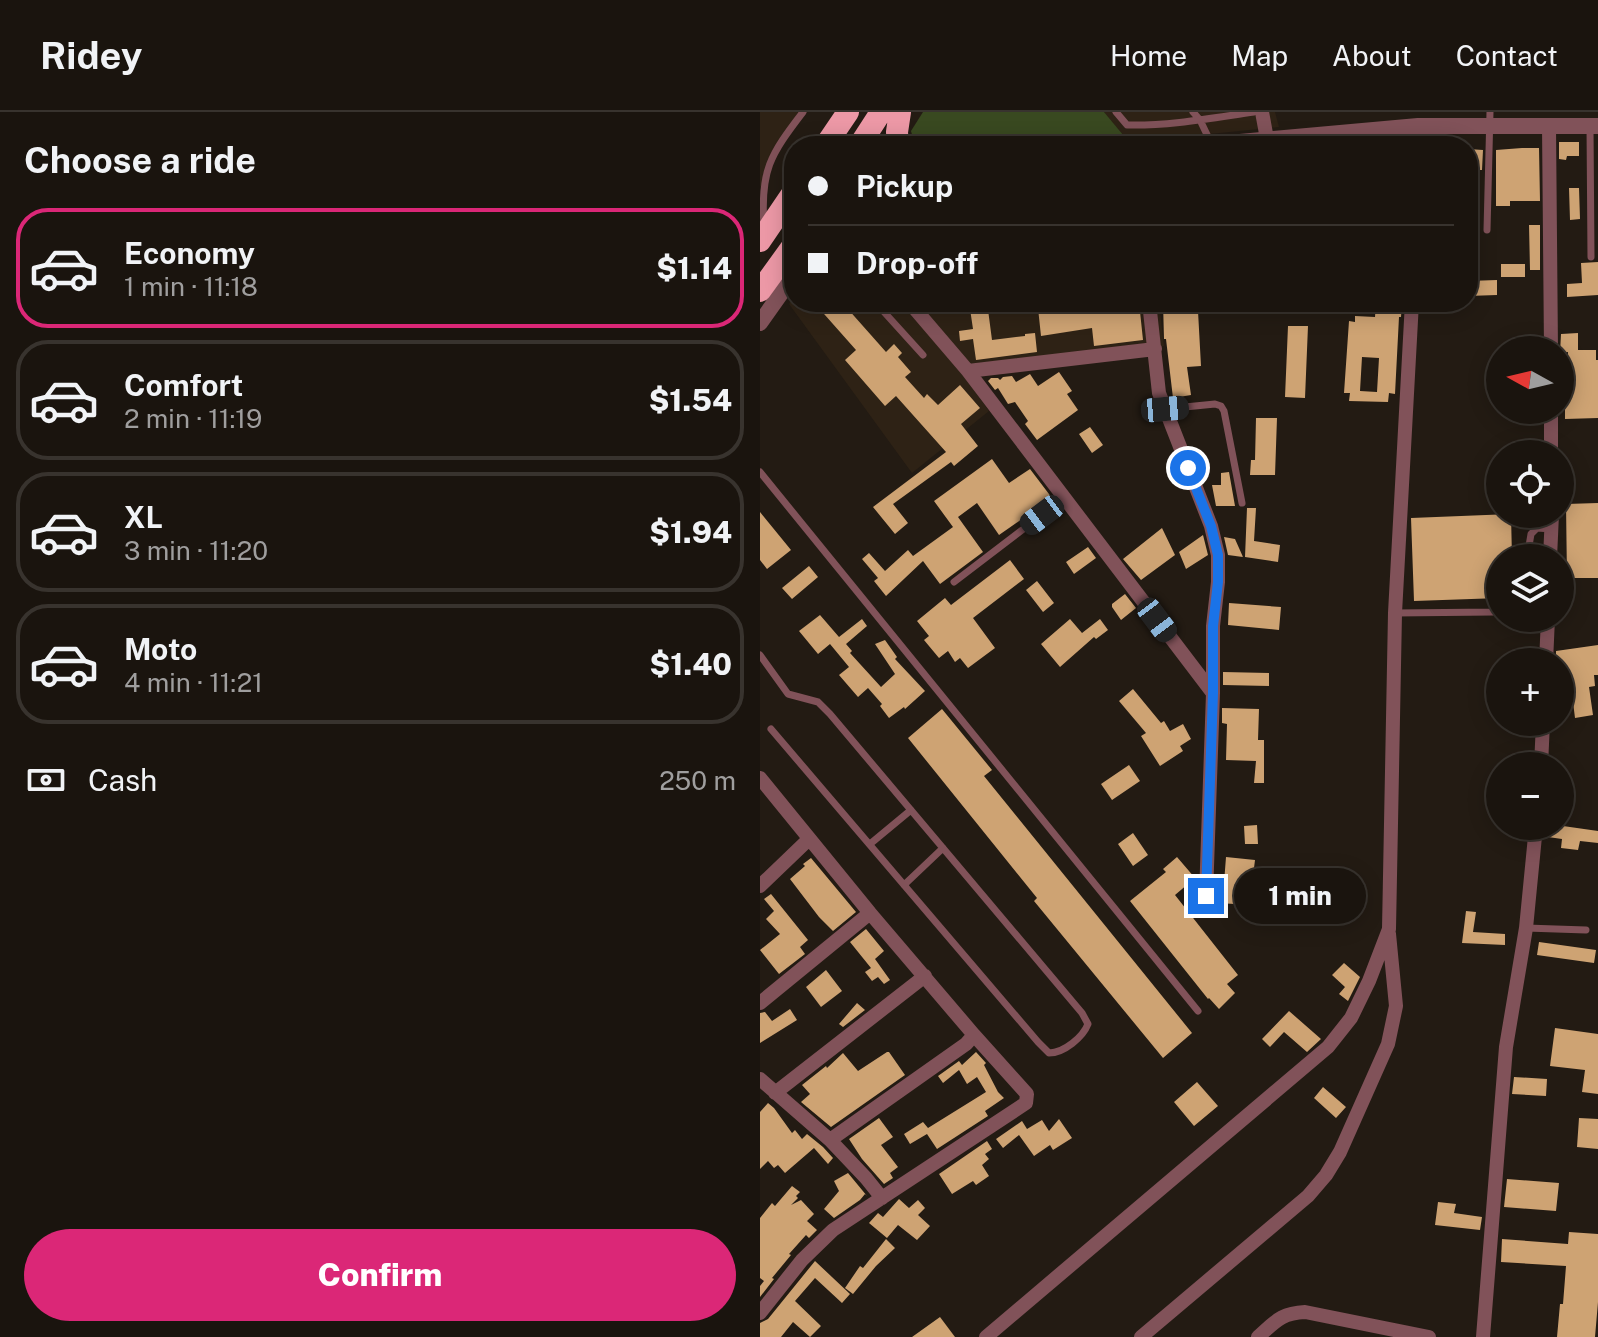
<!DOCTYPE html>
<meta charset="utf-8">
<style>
:root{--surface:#1a140e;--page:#27211c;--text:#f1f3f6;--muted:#9f9e9e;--line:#38332e;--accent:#db2777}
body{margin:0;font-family:"Public Sans",sans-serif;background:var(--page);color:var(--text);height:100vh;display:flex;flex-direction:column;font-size:30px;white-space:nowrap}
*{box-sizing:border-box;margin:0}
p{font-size:26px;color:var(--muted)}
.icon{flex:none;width:44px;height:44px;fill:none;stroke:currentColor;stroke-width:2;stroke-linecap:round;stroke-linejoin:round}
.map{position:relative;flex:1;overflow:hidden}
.drawer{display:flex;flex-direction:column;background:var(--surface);width:760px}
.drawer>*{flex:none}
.top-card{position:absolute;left:24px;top:24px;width:694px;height:176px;border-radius:32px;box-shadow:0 4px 20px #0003,0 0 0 2px var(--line);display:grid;align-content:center;height:176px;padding:0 24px;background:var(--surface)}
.needle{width:52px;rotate:278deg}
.fabs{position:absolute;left:726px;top:224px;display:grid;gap:16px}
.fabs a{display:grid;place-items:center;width:88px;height:88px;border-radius:50%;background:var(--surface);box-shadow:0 4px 20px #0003,0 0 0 2px var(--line);font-size:40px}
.end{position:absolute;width:36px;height:36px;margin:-18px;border:10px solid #1a73e8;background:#fff;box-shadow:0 0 0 4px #fff}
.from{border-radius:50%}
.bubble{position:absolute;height:56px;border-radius:28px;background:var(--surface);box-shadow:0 4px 20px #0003,0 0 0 2px var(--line);font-size:26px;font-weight:800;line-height:56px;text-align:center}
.car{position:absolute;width:24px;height:48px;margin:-24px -12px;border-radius:10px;box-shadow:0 0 6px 2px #0007;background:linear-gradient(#222 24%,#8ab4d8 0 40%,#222 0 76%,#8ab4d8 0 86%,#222 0)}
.top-card b{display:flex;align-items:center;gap:28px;height:76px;font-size:30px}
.top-card b+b{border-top:2px solid var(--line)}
.top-card i{width:20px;height:20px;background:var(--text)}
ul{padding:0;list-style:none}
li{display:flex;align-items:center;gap:24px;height:120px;margin:0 16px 12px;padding:0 8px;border:4px solid var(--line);border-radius:32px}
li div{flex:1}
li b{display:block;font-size:30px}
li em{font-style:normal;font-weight:800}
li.active{border-color:var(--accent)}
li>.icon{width:72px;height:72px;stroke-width:1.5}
h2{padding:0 24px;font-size:36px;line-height:96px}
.pay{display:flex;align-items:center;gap:20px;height:88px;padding:0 24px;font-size:30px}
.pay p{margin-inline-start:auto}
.action{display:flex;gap:16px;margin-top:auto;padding:16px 24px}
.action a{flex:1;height:92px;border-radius:48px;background:var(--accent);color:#fff;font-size:32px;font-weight:800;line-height:92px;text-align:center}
header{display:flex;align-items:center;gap:48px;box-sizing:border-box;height:112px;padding:0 40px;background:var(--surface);border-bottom:2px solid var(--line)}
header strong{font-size:38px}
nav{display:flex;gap:44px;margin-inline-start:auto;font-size:28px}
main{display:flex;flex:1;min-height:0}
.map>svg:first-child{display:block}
.built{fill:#2e2215}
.green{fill:#394920}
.building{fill:#cea373;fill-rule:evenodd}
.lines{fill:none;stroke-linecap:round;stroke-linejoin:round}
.service{stroke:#815259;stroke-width:7}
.minor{stroke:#815259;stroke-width:14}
.tertiary{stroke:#815259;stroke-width:16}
.trunk{stroke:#ec98a6;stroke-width:22}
.route{stroke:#1a73e8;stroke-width:10}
</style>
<header>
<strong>Ridey</strong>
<nav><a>Home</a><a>Map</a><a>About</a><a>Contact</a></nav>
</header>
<main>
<section class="drawer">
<h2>Choose a ride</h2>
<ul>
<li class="active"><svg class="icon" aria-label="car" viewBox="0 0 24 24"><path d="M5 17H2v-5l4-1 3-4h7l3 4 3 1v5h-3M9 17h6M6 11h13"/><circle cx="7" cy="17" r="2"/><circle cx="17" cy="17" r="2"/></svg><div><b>Economy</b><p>1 min · 11:18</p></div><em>$1.14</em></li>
<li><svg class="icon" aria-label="car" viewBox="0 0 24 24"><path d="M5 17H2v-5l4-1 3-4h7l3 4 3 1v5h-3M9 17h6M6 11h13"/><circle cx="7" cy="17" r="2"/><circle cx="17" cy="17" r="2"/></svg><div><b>Comfort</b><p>2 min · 11:19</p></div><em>$1.54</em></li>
<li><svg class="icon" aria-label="car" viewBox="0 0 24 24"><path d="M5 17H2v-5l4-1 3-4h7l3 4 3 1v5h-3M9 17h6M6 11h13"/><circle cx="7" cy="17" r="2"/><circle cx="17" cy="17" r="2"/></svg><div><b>XL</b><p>3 min · 11:20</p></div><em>$1.94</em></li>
<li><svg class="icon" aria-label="car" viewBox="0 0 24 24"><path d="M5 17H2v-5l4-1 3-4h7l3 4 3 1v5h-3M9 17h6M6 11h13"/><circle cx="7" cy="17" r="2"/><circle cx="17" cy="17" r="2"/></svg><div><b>Moto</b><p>4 min · 11:21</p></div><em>$1.40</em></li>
</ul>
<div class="pay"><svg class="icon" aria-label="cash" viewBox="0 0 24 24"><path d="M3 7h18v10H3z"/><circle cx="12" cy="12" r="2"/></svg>Cash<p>250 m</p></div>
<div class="action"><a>Confirm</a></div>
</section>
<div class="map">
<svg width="838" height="1225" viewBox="0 0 838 1225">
<rect width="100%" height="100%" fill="#231b13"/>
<path class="built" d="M0 0H38L0 76Z
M344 0H515L519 15 369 30Z
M34 184V190H399L404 234 196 253 229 299 152 361 29 192Z"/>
<path class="green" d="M163 0H344L369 30 334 34H155L151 19Z"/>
<path class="building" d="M799 30H819V44H807L806 48 799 47Z
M762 36H779L780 89H750V94H736V38Z
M708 37 723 38 722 58H716V78H708Z
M809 76H819L820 107 810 108Z
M769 113H780V158H770Z
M838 150V183L807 185V172L822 171 821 151Z
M741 152H765V165H741Z
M737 168V183L708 184V169Z
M61 190H94L87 196 126 240 134 232 142 241 138 245 151 260 145 265 164 286 167 282 178 293 200 273 220 296 201 312 218 334 194 354 191 350 133 392 148 411 135 422 113 395 186 340 136 284 125 294 85 248 96 238 57 194Z
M209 190H227L232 228 265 224V222L275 221 277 240 216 248 213 227 200 229 199 219 213 217Z
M297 190H379L383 228 334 234 332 216 281 224 278 196 297 194Z
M403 190H442L441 199H438L441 254 427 255 431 283 413 286 406 227H404Z
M616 190H642L641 205H639L635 282 629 281 628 290 589 289 590 281H584L589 209 595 210V204L615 205ZM602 245 619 246 617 280 600 279Z
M528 214H548L545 286 525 285Z
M818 221V238H836V248H838V306L805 307V287H800V261H808V240L800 241 801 222Z
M299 260 312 279 307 282 318 298 277 328 265 312 268 309 255 290 248 292 238 276 235 278 228 269 231 266H238L240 268 243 265 252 264 256 270 270 262 278 274Z
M496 306H517L515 363H490L491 348H495Z
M330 315 343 333 332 341 319 322Z
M232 347 249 371 270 357 292 386 239 423 217 391 198 405 223 440 180 472 163 449 126 484 114 469 118 466 102 447 109 441 125 459 148 438 153 444 193 415 174 389Z
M469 360 475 394H456L452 373H461V361Z
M838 391V466H807L806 392Z
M487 396H496L494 429 520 433 518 450 485 445Z
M0 400 31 438 7 457 0 448Z
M751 402 752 446H740V486L654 489 651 406Z
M402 416 415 443 381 468 363 447Z
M443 423 448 443 426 457 419 440Z
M464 425 475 427 483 445 468 443Z
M328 435 336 446 314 462 306 450Z
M250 448 264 467 213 506 235 536 208 556 200 546 195 550 188 539 179 546 164 528 169 524 157 509 185 486 191 493Z
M49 454 58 465 32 487 22 476Z
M277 469 294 491 283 500 266 478Z
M365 482 376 496 361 508 352 495V492Z
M469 491 521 495 519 518 468 513Z
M60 503 79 525 102 507 107 514 86 532 92 539 90 541 121 575 135 562 115 532 125 528 137 545 135 547 165 579 145 597 144 595 129 606 120 594 122 592 108 576 98 585 79 563 89 555 70 532 58 542 39 519Z
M310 507 322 521 340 507 348 518 336 527 334 525 300 555 281 532Z
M838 533V563H834L835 574 829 575 833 603 815 606 813 590 801 591 800 550H796V539Z
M463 560 509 561V574L463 573Z
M373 577 401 611 404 609 410 619 423 612 431 627 420 634 423 639 400 654 381 624 386 621 359 589Z
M462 596 499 597 498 628H504V671H494L496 649 466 648 467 612 462 611Z
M182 597 232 658 224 664 432 921 403 946 274 789 277 786 148 626Z
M369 653 380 669 352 688 341 672Z
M497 713 498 732H485L484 714Z
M790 714H803L838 719V731L820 729 818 738 801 736 802 727 788 725Z
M373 721 388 743 373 754 358 732Z
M417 745 435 766 415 783 478 863 467 872 475 881 459 897 449 886 448 887 370 789 406 760 403 757Z
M466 745 495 748 492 772 495 773 493 793 457 791 459 771H464Z
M51 746 96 800 73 819 59 805 30 767 45 754 43 752Z
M11 782 48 828 40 835 45 842 19 862 0 838 20 822 6 807 14 799 4 787Z
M706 799 716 800 713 820 745 822V833L702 831Z
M106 817 124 839 115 847 130 868 124 872 118 865 112 869 105 860 111 856 90 830Z
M779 830 836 838 834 851 777 843Z
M584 851 600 865 588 889 579 882 585 875 572 863Z
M66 858 82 879 61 895 46 875Z
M97 891 105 898 83 915 79 912Z
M30 897 37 908 0 931V901L5 900 12 909Z
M529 899 561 927 547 940 524 920 510 935 502 927Z
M795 916 838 922V982L822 980 825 958 790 954Z
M127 940H129L145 963 71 1015 41 990 50 982 42 973 66 954 67 956 83 941 98 959Z
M216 940 226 951 224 953 238 980 244 986 225 999 228 1004 177 1037 167 1022 150 1032 144 1022 163 1010 168 1016 226 980 217 965 207 972 199 958 183 971 178 964 199 949 202 953Z
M754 965 787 967 786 984 752 982Z
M437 970 458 994 434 1014 414 990Z
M563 975 586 995 576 1006 554 986Z
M8 991 14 996 32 1021 35 1018 42 1027 47 1022 63 1035 73 1046 68 1052 54 1036 25 1061 18 1053 14 1056 8 1049 0 1057V1000Z
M119 1006 133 1025 121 1033 138 1055 130 1061 133 1066 124 1072 102 1047 89 1027Z
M819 1006 838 1007V1037L817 1035Z
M299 1007 312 1026 293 1038 290 1033 274 1044 259 1023 243 1036 236 1027 262 1009 267 1017 282 1008 289 1019Z
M227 1029 232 1037 225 1042 229 1047 222 1053 229 1064 216 1073 213 1069 192 1082 179 1062Z
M88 1061 107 1084 105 1082 100 1088 74 1106 64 1097 79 1079 74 1069Z
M747 1067 799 1071 796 1099 744 1095Z
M32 1074 40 1080 36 1084 38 1086 31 1093 41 1088 54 1102 47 1109 57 1118 49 1126 46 1123 29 1142 31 1143 12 1166 14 1167 0 1185V1174L4 1169 0 1166V1106L12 1091 15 1094Z
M139 1087 149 1096 158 1088 165 1096 158 1103 170 1114 157 1128 138 1113 127 1126 109 1111 118 1101 123 1105Z
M678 1090 696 1092 694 1101 722 1105 720 1118 675 1113Z
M809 1120 838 1122V1190L835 1225H797L800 1192H803L806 1154 741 1150 742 1127 808 1132Z
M126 1127 135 1136 116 1154 93 1182 85 1176 100 1154 103 1156Z
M55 1149 90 1182 82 1191 55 1166 35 1189 61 1214 50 1225 33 1210 21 1225H0V1211L8 1207Z
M180 1205 195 1225H152Z"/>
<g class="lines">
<path class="service" d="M356 0 367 13C409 14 452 6 494 0
M433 0 440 8 451 31
M830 14 831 145
M4 114C0 59 10 43 43 0
M727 118 730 0
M115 190 163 243
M405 297 455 292 461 294 464 299 482 391
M0 360 438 899
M767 446 771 422 777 416 792 417
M194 470 304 386
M635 501 733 500 740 498
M0 543 28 582 58 590 70 602 322 901 328 912C323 925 304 941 289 941L278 930 11 617
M110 732 151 698
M144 773 183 736
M766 816 826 818"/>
<path class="minor" d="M502 0 507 27
M789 14 791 238
M658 34V14
M149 190 208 259 452 580
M389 190 399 281 451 414 458 443V470L453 514V581L446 784
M208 259 395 237
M791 298V342
M790 446 792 402
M786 550 788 506
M781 654 783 610
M0 666 110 801 214 923 206 932 70 1028
M0 774 49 727
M0 891 110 801
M0 967 70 1028 106 1066 122 1086
M15 981 165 864
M0 1201 42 1148 73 1118 266 991 267 982 214 923
M226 1225 568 935 591 906 609 869 629 817 635 501 652 190
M381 1225 548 1084 566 1063 580 1040 628 932 636 894 629 822
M498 1225C515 1210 521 1201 545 1200L669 1225
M723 1225 746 935 766 816 776 714"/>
<path class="tertiary" d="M436 34 658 14H838
M0 211 34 163"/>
<path class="trunk" d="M65 34 88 0
M99 34 121 0
M138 34 137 20 140 0
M0 129 34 79
M0 179 34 132"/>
</g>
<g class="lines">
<path class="route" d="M428 356 451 414 458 443V470L453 514V581L446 784"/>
</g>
</svg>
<div class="fabs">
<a><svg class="needle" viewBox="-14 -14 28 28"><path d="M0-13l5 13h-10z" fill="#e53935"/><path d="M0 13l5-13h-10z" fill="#9f9e9e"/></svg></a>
<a><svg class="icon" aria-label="locate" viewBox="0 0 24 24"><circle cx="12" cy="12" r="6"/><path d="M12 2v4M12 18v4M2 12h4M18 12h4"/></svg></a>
<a><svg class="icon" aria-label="layers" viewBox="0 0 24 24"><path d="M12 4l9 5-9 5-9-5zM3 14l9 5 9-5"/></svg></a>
<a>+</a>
<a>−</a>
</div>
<i class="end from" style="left:428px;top:356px"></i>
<i class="end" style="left:446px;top:784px"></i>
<div class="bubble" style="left:474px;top:756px;width:132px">1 min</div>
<i class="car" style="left:405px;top:297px;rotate:85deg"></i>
<i class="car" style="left:282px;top:403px;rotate:233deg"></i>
<i class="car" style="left:397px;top:508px;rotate:143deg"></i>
<div class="top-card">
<b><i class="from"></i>Pickup</b>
<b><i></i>Drop-off</b>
</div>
</div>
</main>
